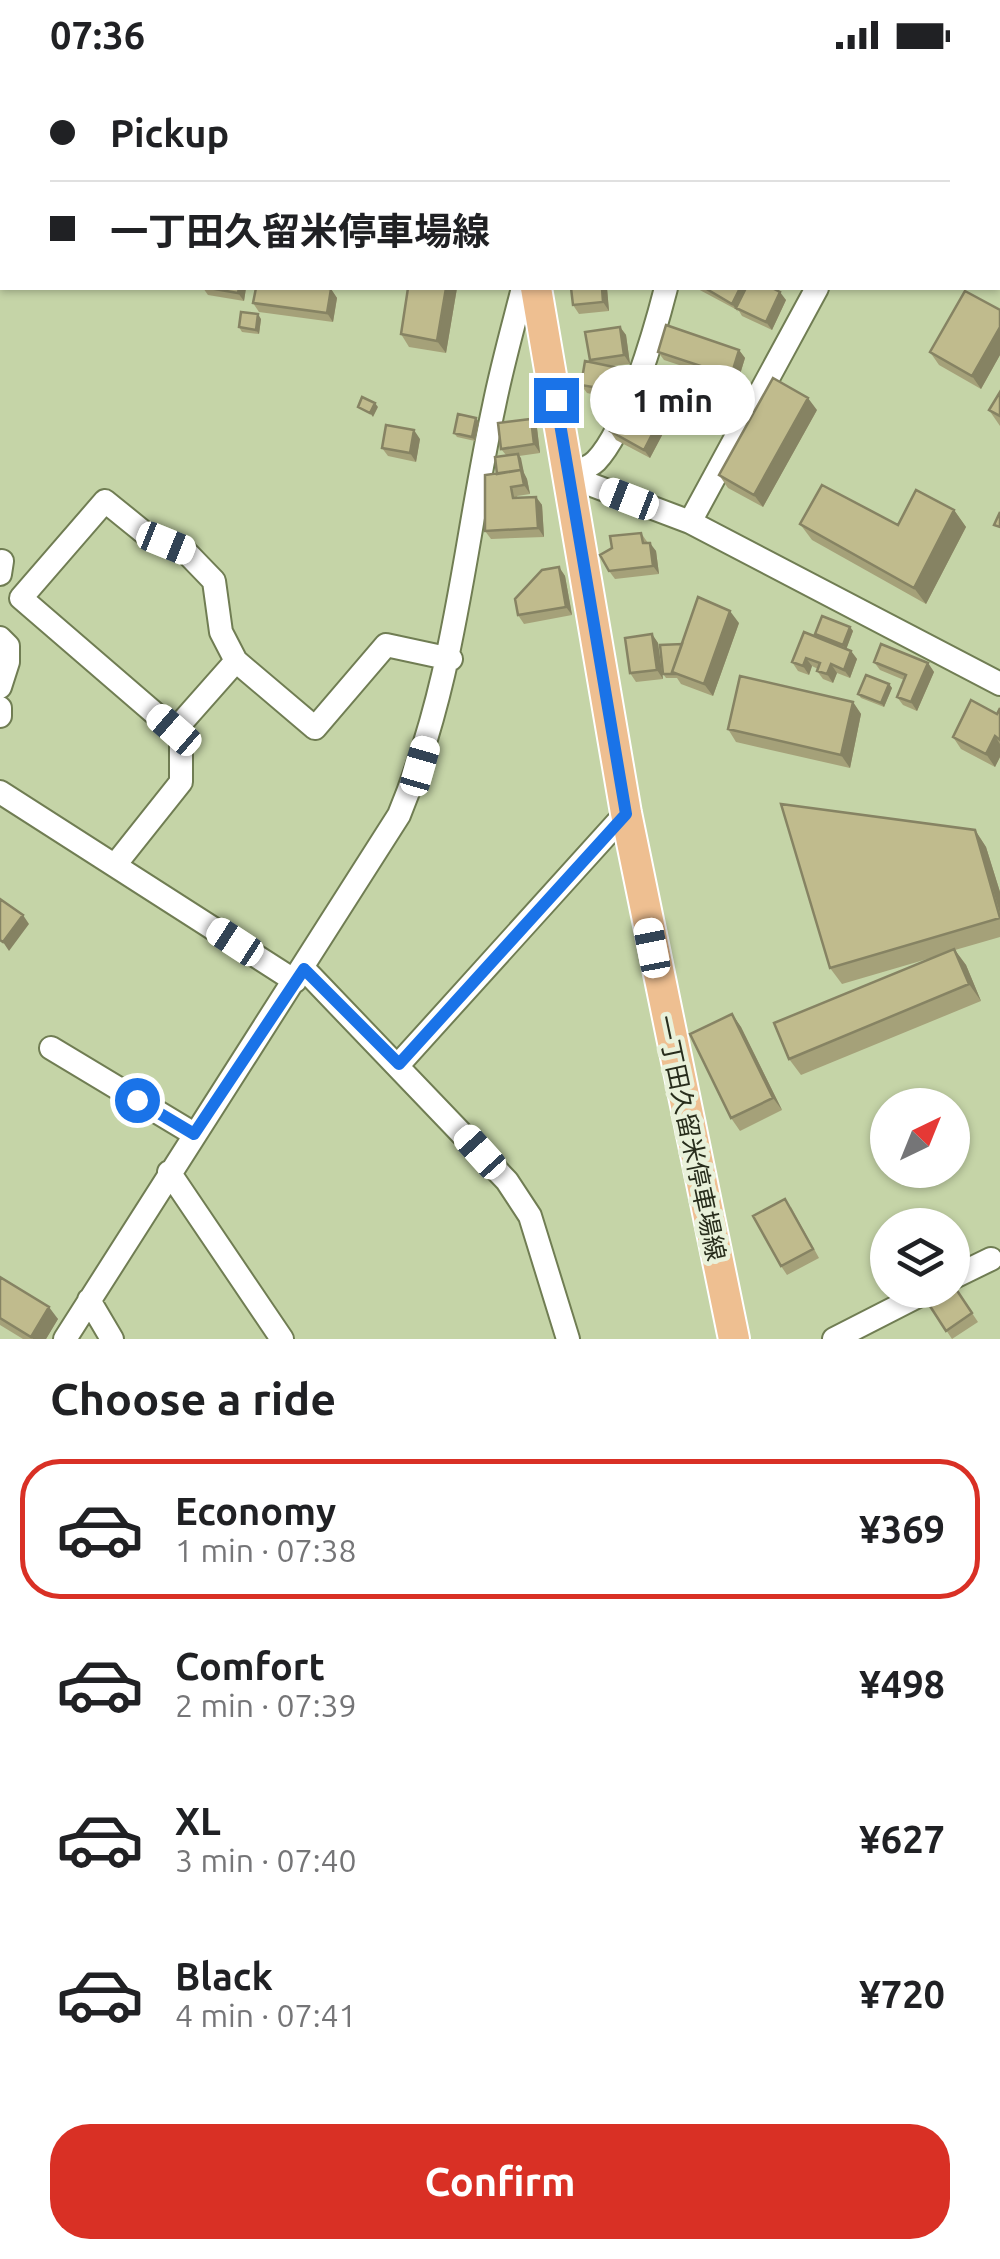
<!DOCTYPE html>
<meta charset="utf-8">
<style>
:root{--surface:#fff;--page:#f6f6f6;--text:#202124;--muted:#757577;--line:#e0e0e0;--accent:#d93025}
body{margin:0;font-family:Ubuntu,"Noto Sans JP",sans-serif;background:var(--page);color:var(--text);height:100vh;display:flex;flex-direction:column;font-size:38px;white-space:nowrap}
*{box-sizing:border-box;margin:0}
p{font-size:32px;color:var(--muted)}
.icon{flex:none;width:55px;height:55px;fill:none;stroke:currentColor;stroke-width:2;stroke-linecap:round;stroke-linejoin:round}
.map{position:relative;height:1269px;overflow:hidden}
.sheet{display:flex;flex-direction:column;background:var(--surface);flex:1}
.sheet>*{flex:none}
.hud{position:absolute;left:0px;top:0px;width:1000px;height:220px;box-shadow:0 2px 8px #0004;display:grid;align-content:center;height:220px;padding:0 50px;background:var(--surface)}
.needle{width:65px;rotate:43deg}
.tools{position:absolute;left:870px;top:1018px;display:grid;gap:20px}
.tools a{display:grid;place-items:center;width:100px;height:100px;border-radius:50%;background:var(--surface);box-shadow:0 2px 8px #0004;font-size:50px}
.end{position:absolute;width:45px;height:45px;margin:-22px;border:12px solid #1a73e8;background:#fff;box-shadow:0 0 0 5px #fff}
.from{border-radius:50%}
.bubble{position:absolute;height:70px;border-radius:35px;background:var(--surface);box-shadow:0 2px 8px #0004;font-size:32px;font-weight:600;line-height:70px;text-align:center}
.car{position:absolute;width:30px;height:60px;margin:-30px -15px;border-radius:12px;box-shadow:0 0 8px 2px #0007;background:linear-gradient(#fff 24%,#345 0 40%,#fff 0 76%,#345 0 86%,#fff 0)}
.hud b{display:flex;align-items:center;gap:35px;height:95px;font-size:38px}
.hud b+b{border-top:2px solid var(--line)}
.hud i{width:25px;height:25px;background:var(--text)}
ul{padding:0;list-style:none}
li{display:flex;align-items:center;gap:30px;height:140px;margin:0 20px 15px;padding:0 30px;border:5px solid transparent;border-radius:40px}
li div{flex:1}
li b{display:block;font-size:38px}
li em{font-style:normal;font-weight:600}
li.active{border-color:var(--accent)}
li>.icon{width:90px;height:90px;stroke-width:1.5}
h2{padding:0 50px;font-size:45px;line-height:120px}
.cta{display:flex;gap:20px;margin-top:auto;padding:20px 50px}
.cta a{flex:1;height:115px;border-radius:40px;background:var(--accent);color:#fff;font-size:40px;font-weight:600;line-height:115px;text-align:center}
.status{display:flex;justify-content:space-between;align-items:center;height:70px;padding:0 50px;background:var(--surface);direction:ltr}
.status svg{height:28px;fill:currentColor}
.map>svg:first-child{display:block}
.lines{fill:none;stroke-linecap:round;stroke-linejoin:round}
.minor-casing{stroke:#707d53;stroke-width:26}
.major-casing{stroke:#fff;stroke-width:34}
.minor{stroke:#fff;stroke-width:22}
.major{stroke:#eebf91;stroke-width:30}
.wall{fill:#a5a179}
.shaded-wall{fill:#868363}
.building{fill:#c0bb8d;stroke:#868363;stroke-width:2.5}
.route{stroke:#1a73e8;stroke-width:12}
.labels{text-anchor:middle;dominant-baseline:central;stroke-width:9;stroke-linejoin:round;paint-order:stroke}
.street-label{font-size:25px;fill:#282d1c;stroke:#e9f1da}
</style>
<div class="status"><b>07:36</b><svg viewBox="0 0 49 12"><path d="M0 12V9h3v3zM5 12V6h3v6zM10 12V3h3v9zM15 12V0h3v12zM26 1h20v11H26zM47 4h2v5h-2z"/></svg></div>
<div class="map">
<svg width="1000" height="1269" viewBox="0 0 1000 1269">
<rect width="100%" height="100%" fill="#c5d4a7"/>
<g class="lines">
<defs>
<path id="minor" d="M118 0 129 2
M200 2V0
M554 2 555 0
M776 2 777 0
M937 2 938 0
M0 86 2 88
M568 406 690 452 1000 614
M568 406C576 402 589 398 596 391 627 359 655 261 666 218
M690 452 817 218
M0 504 2 491
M0 568 8 576V592L0 617
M0 638V646
M175 660 236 591
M0 722 295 911
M115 795 181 712V666L21 528 105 431 147 465 185 481 214 511 221 562 236 591 315 658 386 575 451 589
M304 899 507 1111 530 1146 568 1269
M51 978 194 1064
M399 994 626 743
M169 1102 282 1269
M952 1208 991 1189
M89 1230 112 1269
M65 1269 399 745C456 607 463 479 494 336 502 296 513 257 523 218
M834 1269 930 1220"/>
<path id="major" d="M499 0 500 2
M536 218 626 743 734 1269"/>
</defs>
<use href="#minor" class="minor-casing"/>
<use href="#major" class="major-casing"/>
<use href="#minor" class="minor"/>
<use href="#major" class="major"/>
</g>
<path class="wall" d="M203 218H246L244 231 208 225Z
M408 218H457L446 283 409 277 401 264Z
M571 218H607L609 241 579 244 573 235Z
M696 218H772L786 230 772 260 742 246 739 241Z
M331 219 337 228 333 252 259 242 253 233Z
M1000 240V285L981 319 939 295 930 282Z
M261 249 259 264 242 262 239 257Z
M620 257 626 265 630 294 612 296 619 298 625 306 620 338 606 335 600 326 587 323 581 315 591 293 590 290Z
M739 280 745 288 737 314 664 290 658 282Z
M1000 322V356L989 340Z
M817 340 763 437 728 418 719 405Z
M531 349 537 358 540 383 519 386 524 403 527 409 530 424 517 426 518 428 536 427 542 435 544 467 491 469 485 461 497 404 506 385 501 379Z
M479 352 475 371 457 367 454 363Z
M668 354 650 388 616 370 610 361Z
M420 369 416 392 388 386 382 378Z
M954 440 966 457 926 534 812 470 800 454 898 455Z
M641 463 648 473 656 481 659 504 615 509 609 501Z
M559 497 565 506 572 545 524 554 518 545Z
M739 553 713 626 681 614 677 608H666L663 604 682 574Z
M850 557 853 561 846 579 851 581 857 589 850 608 837 603 833 613 823 609 817 601 818 599 812 596 809 605 798 601 792 592 817 568 815 564Z
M652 564 658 573 663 609 636 612 630 603Z
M874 592 928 593 934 602 917 641 903 635 897 627 904 610 880 600Z
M889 614 892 618 884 637 861 628 858 624Z
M853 632 861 644 850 698 736 672 728 659Z
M1000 638V687L995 697 961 679 953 667 997 644Z
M975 760 986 777 1000 822V867L955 880 966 895 981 931 801 1005 789 989 941 885 842 914 830 898Z
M732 944 741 957 782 1040 740 1061 731 1048Z
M791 1137 819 1188 787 1205 781 1196Z
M0 1207 58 1249 46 1269H23L0 1255Z
M954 1216 978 1252 952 1269 928 1233Z"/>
<path class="shaded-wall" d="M239 218H246L244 231 238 223Z
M446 218H457L446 283 437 271Z
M602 218H607L609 241 603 232Z
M740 218H751L736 238 738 242 732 234Z
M331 219 337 228 333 252 327 243Z
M780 222 786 230 772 260 766 252Z
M258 244 261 249 259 264 256 260Z
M620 257 626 265 630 294 624 285Z
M1000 257V285L981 319 972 306Z
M739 280 745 288 737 314 731 306Z
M619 298 625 306 620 338 614 329Z
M808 328 817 340 763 437 754 425Z
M375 333 378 337 373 347 370 343Z
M662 345 668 354 650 388 644 380Z
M476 348 479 352 475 371 472 367Z
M531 349 537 358 540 383 534 374Z
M414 360 420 369 416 392 410 383Z
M518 384 521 388 524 403 527 409 530 424 524 415Z
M536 427 542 435 544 467 538 458Z
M954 440 966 457 926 534 914 518Z
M650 473 656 481 659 504 653 496Z
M559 497 565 506 572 545 566 537Z
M730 541 739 553 713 626 704 614Z
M850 557 853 561 846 580 843 575Z
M652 564 658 573 663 609 657 600Z
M851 581 857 589 850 608 844 600Z
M806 588 812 596 809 605 803 596Z
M928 593 934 602 917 641 911 632Z
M831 594 837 603 833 613 827 604Z
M889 614 892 618 884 637 881 633Z
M853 632 861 644 850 698 841 685Z
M995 666 1000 674V687L995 697 986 684Z
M975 760 986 777 1000 822V843Z
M23 845 29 854 9 881 3 872Z
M954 879 966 895 981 931 969 914Z
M732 944 741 957 782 1040 773 1028Z
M49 1237 58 1249 46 1269H33L31 1267Z"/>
<path class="building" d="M607 0H632L631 2H613Z
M646 0H667L666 2H644Z
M673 0H706L705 2H679Z
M799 0H811L816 2H797Z
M859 0H900L899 2H863Z
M944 0H1000V29L998 28V2H947Z
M998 39 1000 40V180L998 178Z
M209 218H239L238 223Z
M256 218H318L331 219 327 243 253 233Z
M408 218H446L437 271 401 264Z
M571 218H602L603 232 573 235Z
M705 218H740L732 234Z
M746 218H772L780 222 766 252 736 238Z
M965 221 1000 240V257L972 306 930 282Z
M241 242 258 244 256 260 239 257Z
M666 255 739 280 731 306 658 282Z
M620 257 624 285 590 290 585 262Z
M585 291 619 298 614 329 600 327 599 318 581 315Z
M773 308 808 328 754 425 719 405Z
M1000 322V346L989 340Z
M628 326 662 345 644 380 610 361Z
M362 327 375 333 370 343 358 337Z
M458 344 476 348 472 367 454 363Z
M531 349 534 374 501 379 498 353Z
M386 355 414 360 410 383 382 378Z
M518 384 521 400 497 404 495 387Z
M521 400 524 415 511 417 513 428 536 427 538 458 485 461V405Z
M822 415 898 455 916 420 954 440 914 518 800 454Z
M1000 442V457L994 455Z
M641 463 643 473H650L653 496 609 501 600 485 612 478 610 466Z
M559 497 566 537 518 545 515 529 542 500Z
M698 527 730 541 704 614 672 602Z
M822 546 850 557 843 575 815 564Z
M804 562 851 581 844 600 831 594 827 604 817 601 820 593 806 588 803 596 792 592Z
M652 564 657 600 630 603 625 568Z
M682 574 672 602 674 604H663L660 575Z
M881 574 928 593 911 632 897 627 906 605 874 592Z
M866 605 889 614 881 633 858 624Z
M740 606 853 632 841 685 728 659Z
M971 630 997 644 1000 638V670L995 666 986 684 953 667Z
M781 734 975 760 1000 848 830 898Z
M0 829 23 845 3 872 0 870Z
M954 879 969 914 789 989 774 953Z
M732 944 773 1028 731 1048 690 964Z
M785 1129 813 1179 781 1196 753 1146Z
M0 1207 49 1237 31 1267 0 1248Z
M952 1216H954L972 1243 946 1261 928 1233 947 1220H952Z"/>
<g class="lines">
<path class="route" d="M137 1030 194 1064 304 899 399 994 626 744 556 330"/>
</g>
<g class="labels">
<g class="street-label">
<text transform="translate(691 1068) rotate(78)">一丁田久留米停車場線</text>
</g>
</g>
</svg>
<div class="tools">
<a><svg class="needle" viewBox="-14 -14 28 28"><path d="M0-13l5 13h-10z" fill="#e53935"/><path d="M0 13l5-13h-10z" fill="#757577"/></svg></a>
<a><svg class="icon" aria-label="layers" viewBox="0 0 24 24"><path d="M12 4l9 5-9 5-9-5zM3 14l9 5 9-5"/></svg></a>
</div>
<i class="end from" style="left:137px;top:1030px"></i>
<i class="end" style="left:556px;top:330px"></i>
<div class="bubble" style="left:590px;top:295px;width:165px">1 min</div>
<i class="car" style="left:629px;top:429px;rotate:291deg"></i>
<i class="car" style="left:166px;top:473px;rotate:112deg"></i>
<i class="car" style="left:174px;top:660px;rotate:311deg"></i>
<i class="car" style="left:420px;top:696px;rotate:16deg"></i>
<i class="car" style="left:235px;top:872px;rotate:303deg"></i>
<i class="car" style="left:652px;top:878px;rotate:349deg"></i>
<i class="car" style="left:480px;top:1082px;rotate:318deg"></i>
<div class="hud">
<b><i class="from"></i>Pickup</b>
<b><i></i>一丁田久留米停車場線</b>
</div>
</div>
<section class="sheet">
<h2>Choose a ride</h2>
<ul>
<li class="active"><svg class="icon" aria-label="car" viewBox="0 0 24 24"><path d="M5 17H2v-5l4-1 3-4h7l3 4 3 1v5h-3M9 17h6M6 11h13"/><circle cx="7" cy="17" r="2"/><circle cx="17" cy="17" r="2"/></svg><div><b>Economy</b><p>1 min · 07:38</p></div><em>¥369</em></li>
<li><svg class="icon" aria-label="car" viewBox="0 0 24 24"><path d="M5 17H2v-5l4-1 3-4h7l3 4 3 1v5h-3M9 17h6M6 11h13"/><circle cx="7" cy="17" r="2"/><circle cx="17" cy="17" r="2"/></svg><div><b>Comfort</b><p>2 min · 07:39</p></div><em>¥498</em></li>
<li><svg class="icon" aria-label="car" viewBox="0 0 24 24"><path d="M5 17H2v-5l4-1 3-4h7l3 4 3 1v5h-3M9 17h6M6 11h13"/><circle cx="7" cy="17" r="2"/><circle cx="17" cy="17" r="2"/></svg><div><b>XL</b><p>3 min · 07:40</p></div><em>¥627</em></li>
<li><svg class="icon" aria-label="car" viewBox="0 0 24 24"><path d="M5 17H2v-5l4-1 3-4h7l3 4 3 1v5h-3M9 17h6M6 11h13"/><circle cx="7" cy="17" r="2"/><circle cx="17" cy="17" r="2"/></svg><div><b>Black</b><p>4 min · 07:41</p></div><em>¥720</em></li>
</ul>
<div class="cta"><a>Confirm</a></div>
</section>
